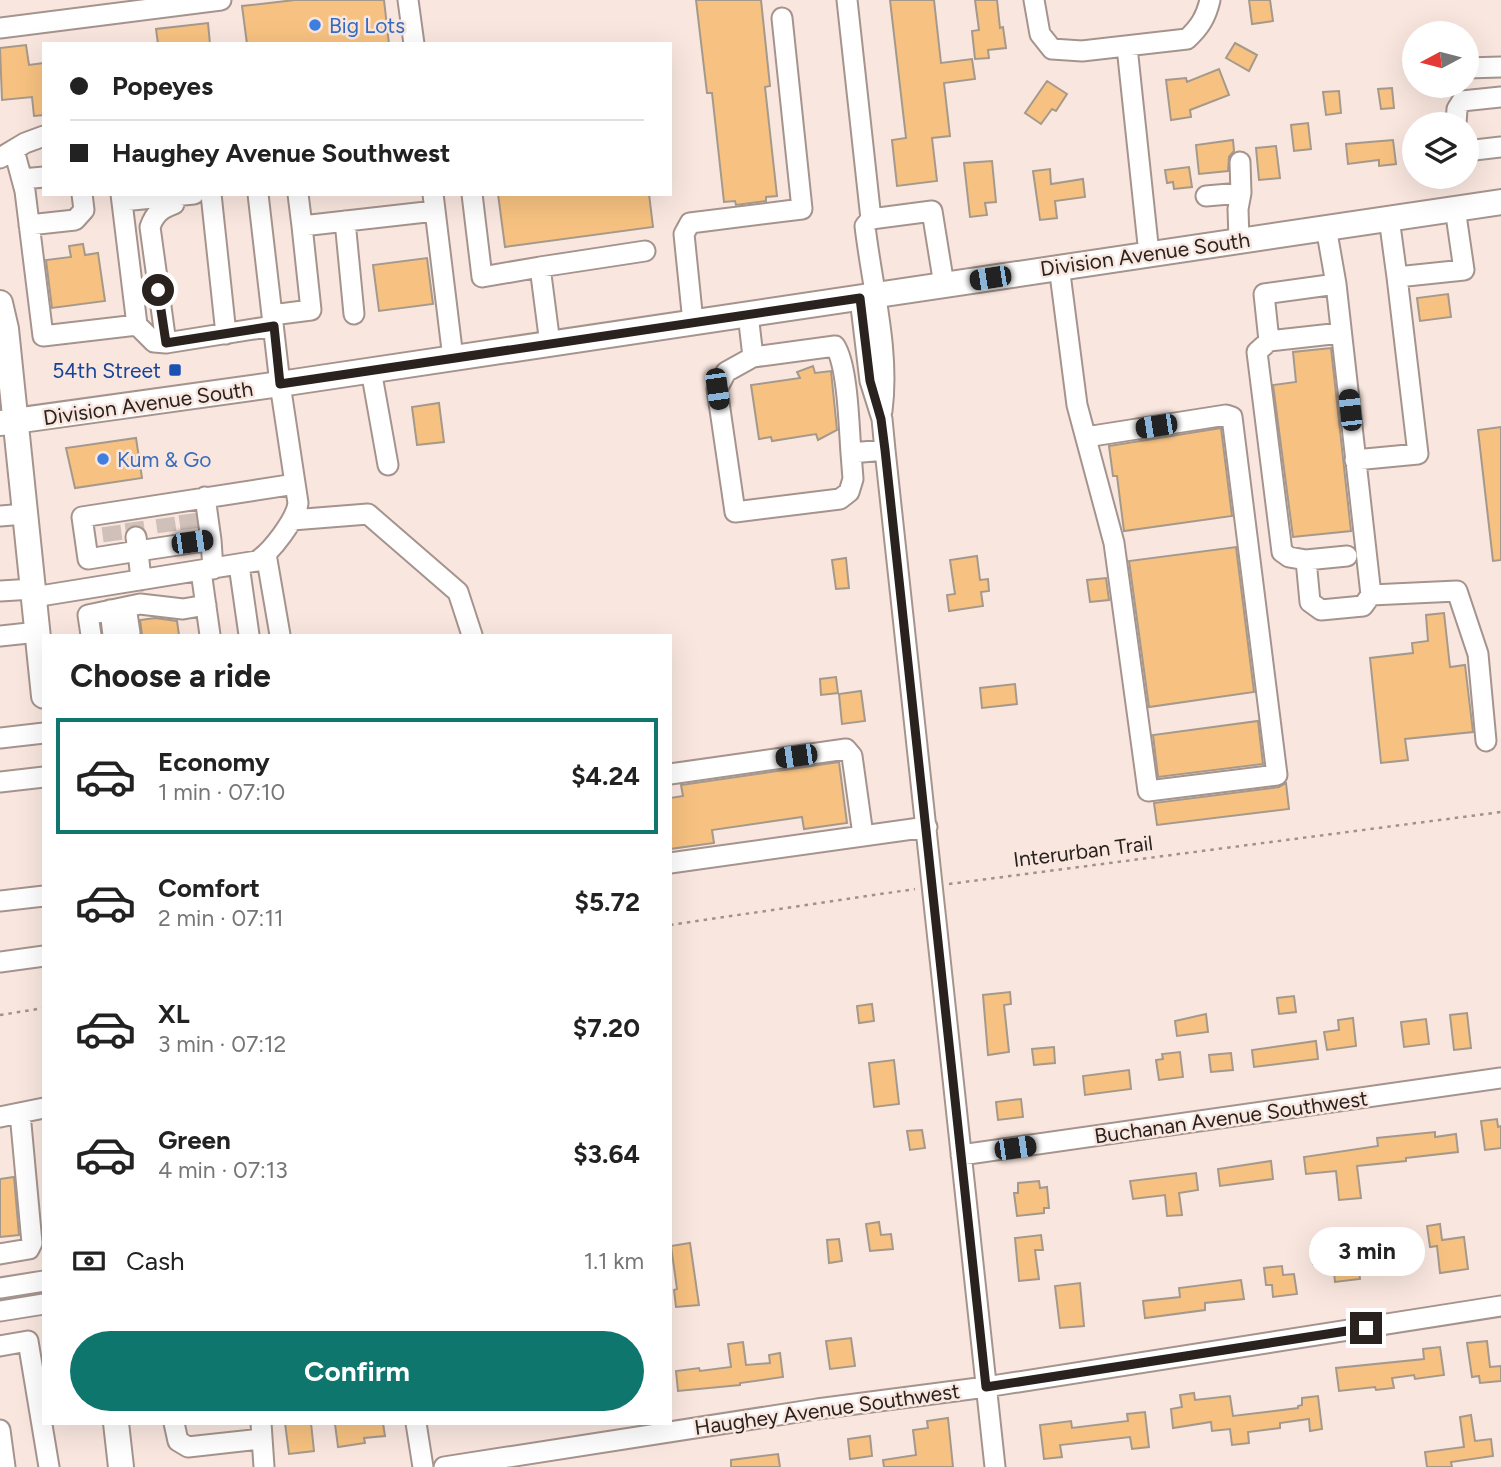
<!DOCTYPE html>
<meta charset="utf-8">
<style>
:root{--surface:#fff;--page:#f6f6f6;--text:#222;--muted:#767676;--line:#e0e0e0;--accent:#0f766e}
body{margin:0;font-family:Figtree,sans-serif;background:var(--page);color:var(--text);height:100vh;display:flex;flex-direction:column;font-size:26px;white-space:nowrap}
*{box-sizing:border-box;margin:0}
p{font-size:23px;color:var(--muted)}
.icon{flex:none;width:38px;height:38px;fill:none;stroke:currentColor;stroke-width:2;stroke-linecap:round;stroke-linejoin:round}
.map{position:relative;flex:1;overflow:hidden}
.drawer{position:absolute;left:42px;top:634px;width:630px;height:791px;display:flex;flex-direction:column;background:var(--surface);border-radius:0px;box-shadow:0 7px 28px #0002}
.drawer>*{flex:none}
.banner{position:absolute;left:42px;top:42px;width:630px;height:154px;border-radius:0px;box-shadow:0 7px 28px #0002;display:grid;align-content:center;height:154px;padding:0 28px;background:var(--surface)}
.needle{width:46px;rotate:263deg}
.fabs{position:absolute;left:1402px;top:21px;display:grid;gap:14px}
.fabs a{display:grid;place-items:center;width:77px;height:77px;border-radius:50%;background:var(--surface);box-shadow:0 7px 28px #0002;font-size:35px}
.end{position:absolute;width:32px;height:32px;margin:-16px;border:9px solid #29221f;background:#fff;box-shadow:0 0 0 4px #fff}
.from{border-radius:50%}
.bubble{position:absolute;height:49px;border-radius:24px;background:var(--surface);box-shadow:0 7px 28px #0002;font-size:23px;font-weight:700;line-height:49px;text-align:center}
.car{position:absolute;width:21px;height:42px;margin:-21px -10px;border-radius:9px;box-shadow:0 0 5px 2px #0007;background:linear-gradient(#222 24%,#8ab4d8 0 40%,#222 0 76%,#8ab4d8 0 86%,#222 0)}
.banner b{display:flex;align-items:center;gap:24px;height:66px;font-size:26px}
.banner b+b{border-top:2px solid var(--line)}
.banner i{width:18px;height:18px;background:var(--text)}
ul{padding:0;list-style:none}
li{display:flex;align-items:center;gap:21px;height:116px;margin:0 14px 10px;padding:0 14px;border:4px solid transparent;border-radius:0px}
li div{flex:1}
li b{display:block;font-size:26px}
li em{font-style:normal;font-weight:700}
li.on{border-color:var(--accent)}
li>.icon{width:63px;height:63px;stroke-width:1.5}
h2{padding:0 28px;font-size:32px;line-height:84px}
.pay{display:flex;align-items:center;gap:18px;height:77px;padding:0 28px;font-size:26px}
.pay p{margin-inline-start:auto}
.cta{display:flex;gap:14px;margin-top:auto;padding:14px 28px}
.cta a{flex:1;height:80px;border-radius:42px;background:var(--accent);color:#fff;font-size:28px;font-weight:700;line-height:80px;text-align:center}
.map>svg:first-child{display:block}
.building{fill:#f7c281;stroke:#a5998c;stroke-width:2}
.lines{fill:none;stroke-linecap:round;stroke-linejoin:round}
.minor-tunnel{stroke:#cfc0b9;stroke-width:19;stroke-dasharray:19 10;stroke-linecap:butt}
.minor-casing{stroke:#a5948d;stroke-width:23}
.major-casing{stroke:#a5948d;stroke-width:28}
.path{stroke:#9f928c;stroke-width:2.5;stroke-dasharray:3.5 5;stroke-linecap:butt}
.minor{stroke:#fff;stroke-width:19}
.major{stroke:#fff;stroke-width:24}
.route{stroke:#29221f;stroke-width:9}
.shop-dot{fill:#3f7fe0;stroke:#f9e7df;stroke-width:2.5}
.transit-dot{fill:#1a4fb4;stroke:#f9e7df;stroke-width:2.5}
.labels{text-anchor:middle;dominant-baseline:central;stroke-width:5;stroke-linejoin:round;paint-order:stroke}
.shop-label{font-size:21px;fill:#366cbe;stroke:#f9e7df;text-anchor:start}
.street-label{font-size:21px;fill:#29221f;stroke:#f9e7df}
.transit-label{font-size:21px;fill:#164399;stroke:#f9e7df;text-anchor:end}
</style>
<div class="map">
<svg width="1501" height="1467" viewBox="0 0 1501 1467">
<rect width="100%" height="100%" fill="#f9e7df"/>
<path class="building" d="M295 0H384L389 44H247L242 6Z
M696 0H761L770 86 765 87 777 196 766 197V201L736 205 735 201 724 202 712 93H707Z
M890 0H934L941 63 972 59 975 79 944 83 950 136 932 138 937 181 897 186 892 140 906 138Z
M975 0H997L1000 28 1003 27 1006 48 988 50 989 58 975 59 972 31 979 30Z
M1249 0H1270L1273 21 1252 24Z
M208 23 210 44H158L156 29Z
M1235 43 1257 55 1249 71 1226 58Z
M26 45 29 65 44 63V115L34 116 32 97 2 100 0 48Z
M1219 69 1229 95 1190 110 1191 117 1171 120 1166 80 1186 78 1187 82Z
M1047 81 1067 94 1056 111 1052 109 1041 124 1025 113Z
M1392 88 1394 108 1381 109 1378 89Z
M1339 91 1341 113 1326 115 1323 92Z
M1308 123 1311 149 1294 151 1291 125Z
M1233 140 1234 151 1229 157 1228 171 1199 174 1196 145Z
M1393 140 1396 164 1379 166V160L1348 164 1346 144Z
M1276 146 1280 178 1259 180 1256 148Z
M992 161 996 202 985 203 987 215 970 217 964 163Z
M1189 167 1192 187 1174 189 1173 182 1167 183 1165 170Z
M1050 169 1051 184 1083 179 1085 197 1055 201 1057 218 1040 220 1033 171Z
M498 194H649L653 227 505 247Z
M83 244 85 255 98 253 105 301 52 308 46 260 71 257 69 246Z
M427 258 433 304 379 311 373 265Z
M1448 294 1451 317 1420 321 1417 298Z
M1331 348 1351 531 1293 537 1273 385 1296 382 1293 352Z
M813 366 815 373 831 371 837 430 818 440 816 434 772 441 771 437 759 439 751 385 800 378 797 372Z
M439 403 444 442 417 445 412 407Z
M1501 427V560L1493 561 1478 430Z
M1221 428 1232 516 1124 531 1117 476H1113L1109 446Z
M136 438 142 478 75 488 66 448Z
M1236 547 1254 692 1149 707 1129 561Z
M977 556 980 580 988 579 989 591 981 592 983 606 949 611 947 595 955 594 950 560Z
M846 558 849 588 836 589 832 560Z
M1106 578 1109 600 1090 602 1087 580Z
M1444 613 1450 667 1465 665 1473 732 1405 739 1408 760 1381 763 1370 658 1413 653 1412 643 1428 641 1426 615Z
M155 618 177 621 179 635H142L140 620Z
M836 677 838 693 821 695 820 679Z
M1015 684 1017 704 982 708 980 688Z
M861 691 865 721 842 724 839 694Z
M1258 721 1263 764 1158 777 1153 735Z
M839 762 847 823 804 829 802 817 712 830 714 843 670 849V798L683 796 681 785Z
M1286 783 1289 809 1157 825 1154 803 1279 787Z
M1010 992 1011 1004 1004 1005 1009 1052 988 1055 983 995Z
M1294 996 1296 1012 1279 1014 1277 998Z
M872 1004 874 1021 859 1023 857 1006Z
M1467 1013 1471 1048 1454 1050 1450 1015Z
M1206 1014 1208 1032 1177 1036 1175 1021Z
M1353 1018 1356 1046 1327 1050 1324 1032 1339 1030 1338 1020Z
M1426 1019 1429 1044 1404 1047 1401 1022Z
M1316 1041 1318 1059 1254 1067 1252 1050Z
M1054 1047 1055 1063 1034 1065 1032 1049Z
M1180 1052 1183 1077 1159 1080 1156 1060 1163 1059 1162 1054Z
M1231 1053 1233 1070 1211 1072 1209 1055Z
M894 1060 899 1104 874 1107 869 1063Z
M1129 1070 1131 1089 1085 1095 1083 1076Z
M1021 1099 1023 1117 998 1120 996 1102Z
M1497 1119 1498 1127 1501 1126V1148L1485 1150 1481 1121Z
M922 1130 925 1148 910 1150 907 1131Z
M1435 1132V1137L1456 1134 1458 1152 1406 1158V1161L1357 1166 1361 1198 1339 1200 1336 1171 1306 1174 1304 1157 1378 1146 1377 1138Z
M1271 1161 1273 1179 1220 1186 1218 1169Z
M1196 1173 1198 1190 1179 1193 1182 1215 1167 1216 1165 1195 1133 1199 1130 1181Z
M14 1177 19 1235 0 1237V1179Z
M1039 1181 1040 1188 1047 1187 1049 1208H1044V1213L1017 1216 1014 1193H1018V1183Z
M879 1222 881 1235 891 1234 893 1249 870 1251 866 1224Z
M1440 1224 1442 1240 1464 1237 1468 1269 1440 1273 1437 1246 1430 1247 1427 1226Z
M1041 1235 1043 1250H1035L1039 1279 1019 1281 1015 1238Z
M1355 1238 1360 1279 1335 1282 1333 1262 1313 1264 1311 1244Z
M839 1239 842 1261 829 1263 827 1240Z
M690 1243 699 1305 676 1307 674 1290 677 1289 671 1246Z
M1282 1266 1283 1275 1294 1274 1297 1294 1273 1297 1272 1285H1266L1264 1268Z
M1241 1280 1244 1299 1205 1303V1310L1145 1318 1143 1301 1180 1297 1179 1288Z
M1080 1283 1084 1326 1060 1328 1055 1286Z
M851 1338 855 1366 830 1369 826 1341Z
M1487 1341 1490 1367 1501 1366V1381L1480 1383 1479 1376 1472 1377 1467 1343Z
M743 1342 746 1365 770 1363 769 1355 780 1353 783 1377 740 1383V1385L678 1391 676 1371 699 1368 700 1371 731 1367 728 1344Z
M1440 1347 1444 1375 1415 1379 1414 1375 1392 1378 1394 1388 1376 1390 1375 1387 1339 1391 1336 1368 1424 1359 1423 1349Z
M1194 1393 1195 1400 1230 1396 1233 1416 1298 1408V1406L1302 1405V1398L1318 1396 1322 1429 1310 1431 1309 1419 1280 1423V1428L1248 1432 1249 1443 1232 1445 1230 1429 1212 1431 1211 1422 1173 1428 1171 1409 1182 1407 1180 1395Z
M1145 1412 1149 1447 1132 1449 1130 1437 1060 1445 1062 1457 1044 1459 1040 1425 1071 1421 1072 1428 1128 1421 1127 1414Z
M1471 1415 1475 1441 1491 1439 1493 1456 1451 1462 1452 1467H1427L1425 1452 1464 1447 1460 1417Z
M948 1418 953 1467H884L883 1460 916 1455 913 1430 928 1428 927 1421Z
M285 1423H311L314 1451 289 1454Z
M383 1423 385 1436 364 1438 365 1443 338 1447 335 1424Z
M870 1436 872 1456 850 1459 848 1439Z
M778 1454 780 1467H731V1460Z"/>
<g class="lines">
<path class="minor-tunnel" d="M188 514 190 529
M165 518 167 532
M134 522 136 537
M111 526 113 541"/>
<defs>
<path id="minor" d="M408 0 414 44
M847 0 871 219
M1034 0 1040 34 1052 49 1082 51 1187 39C1200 27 1206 17 1210 0
M0 28 221 0
M1127 47 1149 254
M1466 68 1501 67
M1456 124 1457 109 1462 101 1501 97
M14 150 25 191 43 336 137 325 154 342 166 343 273 326
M1466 151 1501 147
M0 158 25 143 44 136
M1240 162 1241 193
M22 179 44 177
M121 194 137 325
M211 194 226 334
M298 194 302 226 435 211
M433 194 453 358
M472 194 482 277 540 267 550 344
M1206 196 1241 193 1238 209 1239 240
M122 201 194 194
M1389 218 1397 277 1464 270 1455 208
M345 221 354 314
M29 225 75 220 84 210 82 194
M1326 227 1336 284 1371 595 1457 591 1478 654 1486 741
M1059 266 1077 405 1114 543 1148 791 1277 775 1232 417 1226 415 1086 437
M540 267 645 251
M1336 284 1264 294 1269 341 1341 333
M860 298 870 381 882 419 885 450 995 1467
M748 314 753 357 726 372 717 389 735 512 840 499 849 492 853 479 851 453 885 450
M272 315 311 310 302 226
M693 322 684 234 690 223 802 209 782 18
M1269 341 1257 352 1282 552 1289 557 1306 560 1310 602 1321 610 1363 606 1371 595
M166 343 150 227C155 213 161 209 174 204L173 196
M753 357 835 346C848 366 849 428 851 453
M371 370 388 465
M882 411C890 350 872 287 865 226L871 219 932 211 944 285
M1355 460 1418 454 1397 277
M205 497 211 540
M0 516 25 514
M292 520 368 514 458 592 472 635
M136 537 138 551 211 540 213 569
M266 554 280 635
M1306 560 1347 556
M239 565 249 635
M201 571 210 635
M141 580 138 551 88 559 82 517 295 484
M0 591 33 589
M34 597 257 561C271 552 296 520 298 503L280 384 258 194
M126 607 130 633
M110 610 113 635
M91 635 88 615 140 604 183 609 206 605
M0 636 38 632
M0 738 44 733
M670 774 846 749 852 756 863 835
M0 782 44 777
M670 863 927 827
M0 901 44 896
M0 962 44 956
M0 1117 44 1108
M961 1155 1501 1078
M0 1254 29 1249 32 1243 20 1113
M0 1288 44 1281
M0 1311 44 1304
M0 1346 28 1341 49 1467
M174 1423 178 1441 188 1447 261 1439
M261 1423 264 1467
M416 1423 423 1467
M0 1430 5 1467
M444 1467 817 1409 986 1387 1501 1306"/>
<path id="major" d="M0 303 6 329 44 696
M0 423 280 384 1501 202
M116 1423 121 1467"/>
</defs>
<use href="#minor" class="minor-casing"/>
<use href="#major" class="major-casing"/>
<path class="path" d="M949 884 1501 812
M670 925 915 889
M0 1015 44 1008"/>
<use href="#minor" class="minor"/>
<use href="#major" class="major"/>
</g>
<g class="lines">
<path class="route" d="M158 290 166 343 274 326 280 384 860 298 870 381 881 419 885 450 986 1387 1366 1328"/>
</g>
<g class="shop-dot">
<circle cx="315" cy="25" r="7"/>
<circle cx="103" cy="459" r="7"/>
</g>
<rect class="transit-dot" x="168" y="363" width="14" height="14" rx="3.5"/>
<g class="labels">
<g class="shop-label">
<text x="329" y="25">Big Lots</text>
<text x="117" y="459">Kum &amp; Go</text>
</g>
<g class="street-label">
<text transform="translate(1145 254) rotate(-8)">Division Avenue South</text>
<text transform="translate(148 403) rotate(-8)">Division Avenue South</text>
<text transform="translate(1083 851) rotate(-7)">Interurban Trail</text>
<text transform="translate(1231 1117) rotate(-8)">Buchanan Avenue Southwest</text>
<text transform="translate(827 1409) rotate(-8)">Haughey Avenue Southwest</text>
</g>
<g class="transit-label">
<text x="161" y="370">54th Street</text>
</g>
</g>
</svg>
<div class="fabs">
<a><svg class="needle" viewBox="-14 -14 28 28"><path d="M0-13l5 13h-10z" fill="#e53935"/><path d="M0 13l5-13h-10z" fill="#767676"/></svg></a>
<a><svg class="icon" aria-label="layers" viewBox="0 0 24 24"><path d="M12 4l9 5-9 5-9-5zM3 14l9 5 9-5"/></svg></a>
</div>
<i class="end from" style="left:158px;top:290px"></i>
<i class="end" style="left:1366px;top:1328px"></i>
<div class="bubble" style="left:1309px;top:1227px;width:116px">3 min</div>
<i class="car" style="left:990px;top:278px;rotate:261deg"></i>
<i class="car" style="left:717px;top:389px;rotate:172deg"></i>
<i class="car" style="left:1350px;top:410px;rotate:354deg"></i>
<i class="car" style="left:1156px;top:426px;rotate:261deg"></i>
<i class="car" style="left:192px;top:542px;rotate:82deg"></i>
<i class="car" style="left:796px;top:756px;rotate:262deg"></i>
<i class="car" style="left:1015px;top:1148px;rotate:82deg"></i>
<div class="banner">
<b><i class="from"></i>Popeyes</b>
<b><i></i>Haughey Avenue Southwest</b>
</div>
<section class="drawer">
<h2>Choose a ride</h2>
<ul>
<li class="on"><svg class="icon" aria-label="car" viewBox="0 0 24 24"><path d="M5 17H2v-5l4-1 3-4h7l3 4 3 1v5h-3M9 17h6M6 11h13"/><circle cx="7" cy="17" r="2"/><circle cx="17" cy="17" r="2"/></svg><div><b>Economy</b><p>1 min · 07:10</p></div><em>$4.24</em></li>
<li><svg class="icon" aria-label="car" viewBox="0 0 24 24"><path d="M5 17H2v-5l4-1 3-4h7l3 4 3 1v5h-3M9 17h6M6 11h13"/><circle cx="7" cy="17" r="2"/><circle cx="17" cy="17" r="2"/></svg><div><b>Comfort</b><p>2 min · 07:11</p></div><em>$5.72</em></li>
<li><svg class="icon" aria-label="car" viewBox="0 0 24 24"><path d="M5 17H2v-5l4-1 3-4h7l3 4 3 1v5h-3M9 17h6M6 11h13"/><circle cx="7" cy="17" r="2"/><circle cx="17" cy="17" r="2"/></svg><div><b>XL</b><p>3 min · 07:12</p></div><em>$7.20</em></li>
<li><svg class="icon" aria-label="car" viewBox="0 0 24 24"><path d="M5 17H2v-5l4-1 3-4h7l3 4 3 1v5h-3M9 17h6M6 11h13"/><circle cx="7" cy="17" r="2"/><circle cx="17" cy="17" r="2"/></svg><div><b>Green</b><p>4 min · 07:13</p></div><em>$3.64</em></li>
</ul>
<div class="pay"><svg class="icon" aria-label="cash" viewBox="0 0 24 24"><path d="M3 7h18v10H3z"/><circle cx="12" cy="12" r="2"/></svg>Cash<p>1.1 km</p></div>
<div class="cta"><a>Confirm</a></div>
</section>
</div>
